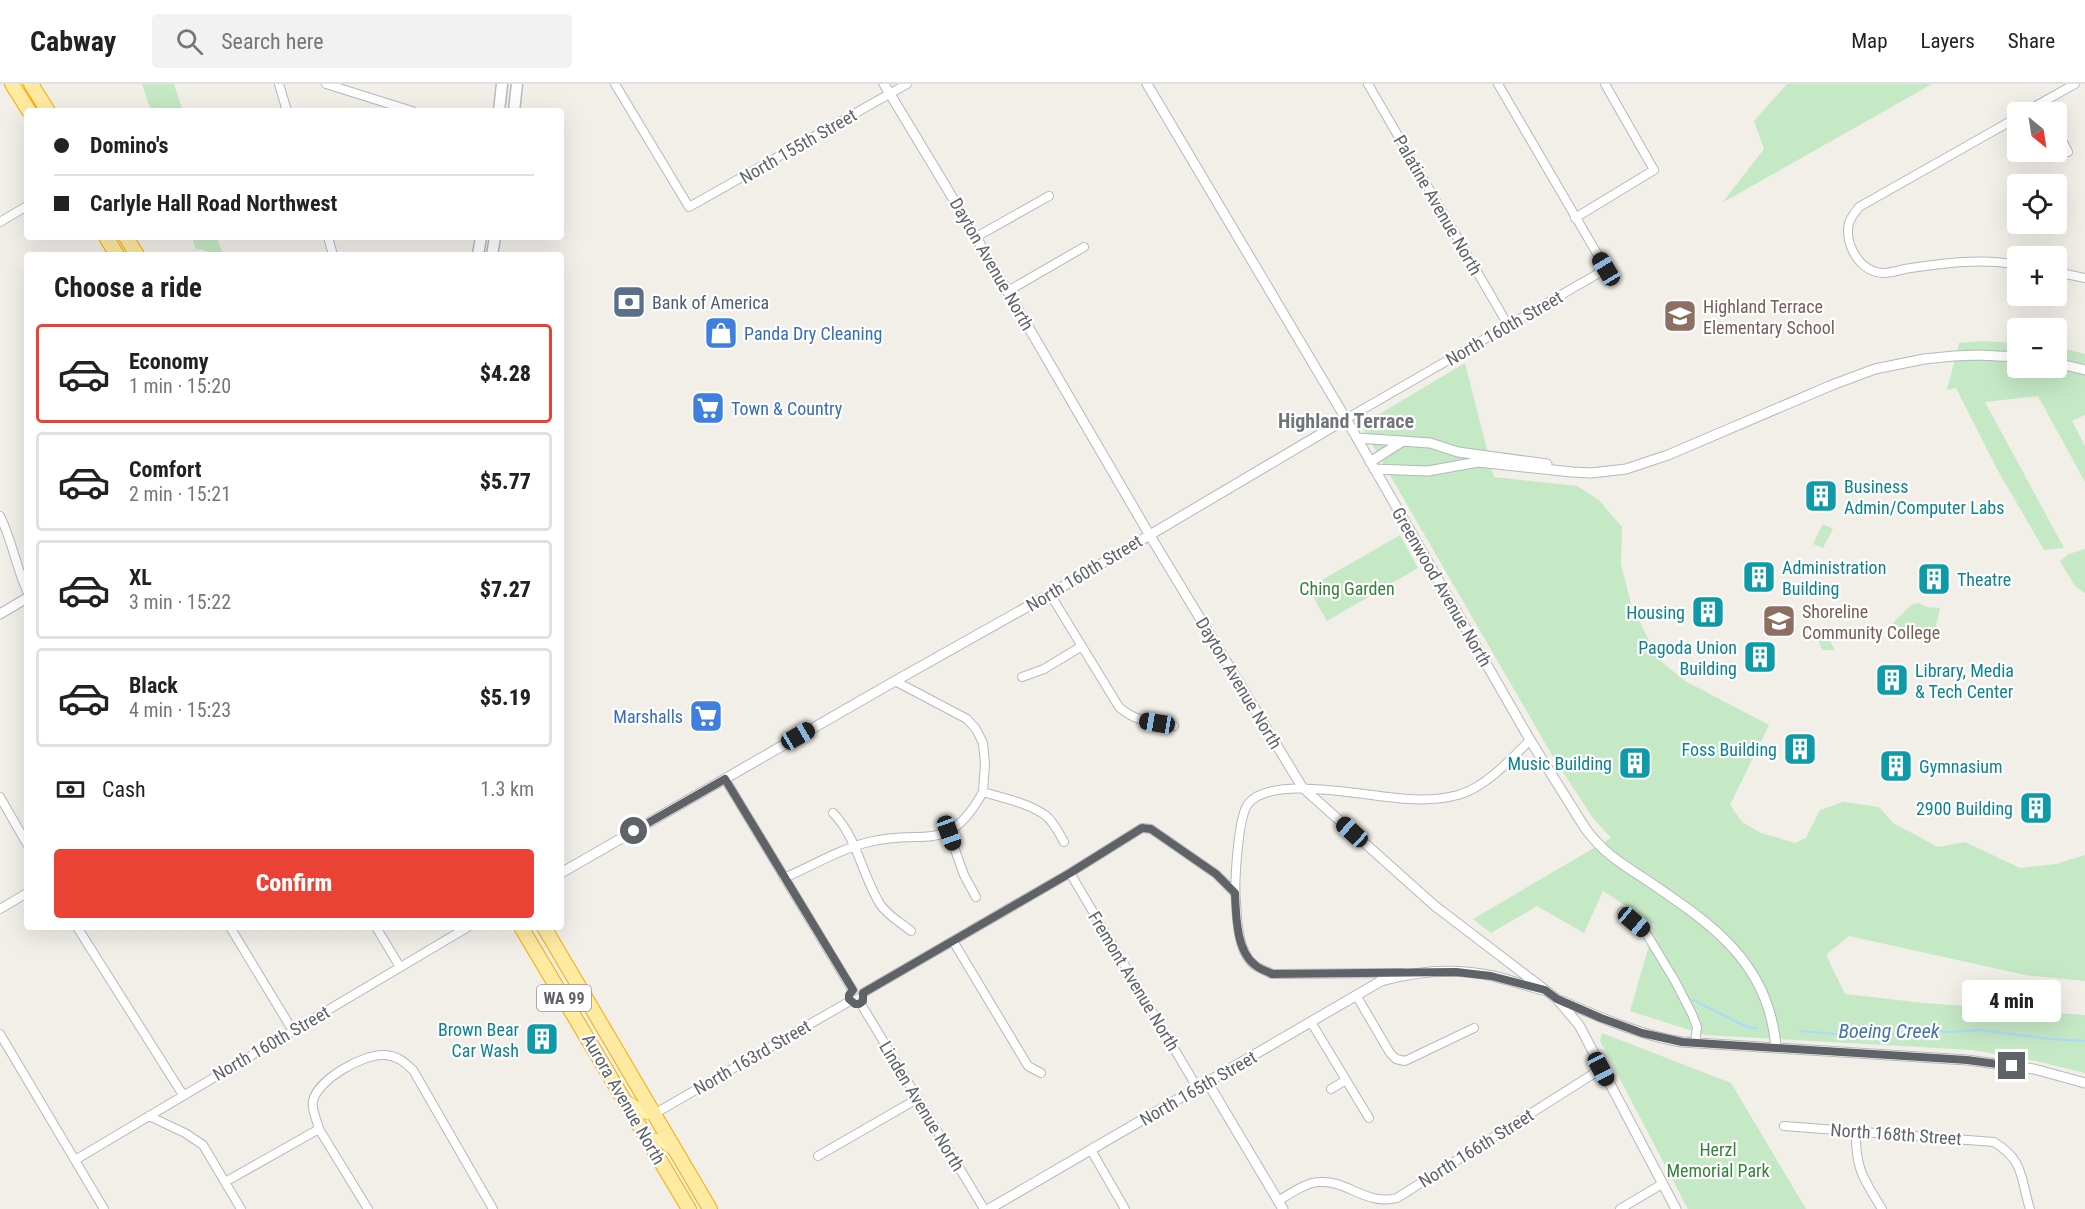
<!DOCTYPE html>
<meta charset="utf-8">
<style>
:root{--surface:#fff;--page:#f2f2f2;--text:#222;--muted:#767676;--line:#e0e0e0;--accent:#ea4335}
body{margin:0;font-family:"Roboto Condensed",sans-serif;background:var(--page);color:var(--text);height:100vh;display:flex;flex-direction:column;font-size:22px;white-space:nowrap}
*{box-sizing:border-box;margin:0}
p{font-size:20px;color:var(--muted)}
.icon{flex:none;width:33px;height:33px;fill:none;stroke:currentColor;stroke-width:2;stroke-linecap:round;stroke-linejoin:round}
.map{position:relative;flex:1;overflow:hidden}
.panel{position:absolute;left:24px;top:168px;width:540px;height:678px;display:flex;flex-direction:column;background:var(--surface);border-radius:6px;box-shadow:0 6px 24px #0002}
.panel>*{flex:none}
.guide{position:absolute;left:24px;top:24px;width:540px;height:132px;border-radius:6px;box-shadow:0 6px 24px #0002;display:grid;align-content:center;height:132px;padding:0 30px;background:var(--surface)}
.needle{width:39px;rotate:150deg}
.tools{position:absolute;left:2007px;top:18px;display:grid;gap:12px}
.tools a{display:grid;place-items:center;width:60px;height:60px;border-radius:6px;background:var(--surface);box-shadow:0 6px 24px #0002;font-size:30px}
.end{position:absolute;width:27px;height:27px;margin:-14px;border:8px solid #5f6368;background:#fff;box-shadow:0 0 0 3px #fff}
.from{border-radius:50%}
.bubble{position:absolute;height:42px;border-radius:6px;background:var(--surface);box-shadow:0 6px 24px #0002;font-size:20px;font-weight:800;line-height:42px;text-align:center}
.car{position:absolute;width:18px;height:36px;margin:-18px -9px;border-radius:8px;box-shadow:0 0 4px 2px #0007;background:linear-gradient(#222 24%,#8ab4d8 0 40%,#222 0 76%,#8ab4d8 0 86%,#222 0)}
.guide b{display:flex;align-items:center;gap:21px;height:57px;font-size:22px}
.guide b+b{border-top:2px solid var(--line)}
.guide i{width:15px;height:15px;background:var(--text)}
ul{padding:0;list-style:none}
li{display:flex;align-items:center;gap:18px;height:99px;margin:0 12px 9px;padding:0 18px;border:3px solid var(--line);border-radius:6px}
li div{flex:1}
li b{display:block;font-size:22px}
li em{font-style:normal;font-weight:800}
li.on{border-color:var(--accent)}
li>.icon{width:54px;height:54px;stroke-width:1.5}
h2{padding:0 30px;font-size:27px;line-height:72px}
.pay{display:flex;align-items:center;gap:15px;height:66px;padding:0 30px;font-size:22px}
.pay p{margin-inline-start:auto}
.button{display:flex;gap:12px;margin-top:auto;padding:12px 30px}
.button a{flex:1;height:69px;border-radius:6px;background:var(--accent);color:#fff;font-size:24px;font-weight:800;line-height:69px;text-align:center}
header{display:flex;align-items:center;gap:36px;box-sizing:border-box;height:84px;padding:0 30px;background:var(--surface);border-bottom:2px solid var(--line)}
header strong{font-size:28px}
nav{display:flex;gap:33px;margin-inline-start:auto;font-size:21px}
.search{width:420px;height:54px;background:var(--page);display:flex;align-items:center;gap:15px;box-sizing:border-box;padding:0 21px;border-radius:6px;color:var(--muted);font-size:22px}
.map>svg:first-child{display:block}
.green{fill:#c5e8c5}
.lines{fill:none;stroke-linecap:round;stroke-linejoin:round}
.stream{stroke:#aadaff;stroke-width:2}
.minor-casing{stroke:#b5b8bc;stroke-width:10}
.tertiary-casing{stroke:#b5b8bc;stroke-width:11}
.secondary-casing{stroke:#b6babf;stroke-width:13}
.primary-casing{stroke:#f2c960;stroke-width:14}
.trunk-casing{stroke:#f9ab00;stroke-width:16}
.minor{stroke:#fff;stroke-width:8}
.tertiary{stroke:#fff;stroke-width:9}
.secondary{stroke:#fff;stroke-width:10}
.primary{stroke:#fff2af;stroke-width:12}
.trunk{stroke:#feeaa1;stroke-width:14}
.route{stroke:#5f6368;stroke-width:8}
.labels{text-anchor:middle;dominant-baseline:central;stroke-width:4.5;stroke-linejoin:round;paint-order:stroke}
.shield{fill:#fff;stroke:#8f9295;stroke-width:1.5}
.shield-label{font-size:16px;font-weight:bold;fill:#5f6368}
.street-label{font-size:18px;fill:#5f6368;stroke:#fff}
.service-label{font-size:18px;fill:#4e5e75;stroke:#fff;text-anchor:start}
.education-label{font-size:18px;fill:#785e54;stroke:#fff;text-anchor:start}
.shop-label{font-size:18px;fill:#366cbe;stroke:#fff;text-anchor:start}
.culture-label{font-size:18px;fill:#0d838f;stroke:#fff;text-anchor:end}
.park-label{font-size:18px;fill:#348238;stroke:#fff}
.neighbourhood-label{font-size:20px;font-weight:bold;fill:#70757a;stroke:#fff}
.water-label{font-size:20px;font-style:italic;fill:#4174aa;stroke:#fff}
</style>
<header>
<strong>Cabway</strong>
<div class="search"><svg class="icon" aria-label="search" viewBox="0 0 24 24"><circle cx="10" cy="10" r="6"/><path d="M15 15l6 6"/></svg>Search here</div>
<nav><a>Map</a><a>Layers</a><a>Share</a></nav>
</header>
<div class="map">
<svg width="2085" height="1125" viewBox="0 0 2085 1125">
<rect width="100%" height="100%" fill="#f1efe8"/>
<path class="green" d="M142 0H174L183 27H151Z
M1787 0H1932L1722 119 1764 65 1754 37Z
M192 153H217L223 171H209L208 168 201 165 196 166Z
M1984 257 2017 259 2018 284H2056L2057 263 2085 270V331L2072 337 2085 362V398L2038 312 1985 318 2064 464 2044 466 1997 385 1956 304 1947 306 1959 259Z
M1465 279 1494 393 1577 402 1599 416 1622 443 1621 480 1631 520 1658 575 1685 597 1769 641 1730 721 1742 738 1761 749 1795 759 1806 754 1820 726 1843 718 1879 723 1893 739 1938 763 1965 758 2020 784 2056 780 2085 771V897L2025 891 1849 852 1826 871 1845 910 1924 919 2085 931V989L2036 977 1972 966 1705 951 1630 927 1655 841 1603 807 1584 849 1537 822 1491 849 1473 835 1611 754 1593 734 1552 671 1361 341Z
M1823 440 1833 445 1823 464 1813 460Z
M1400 451 1418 484 1327 537 1308 504Z
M2085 465V509L2075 502 2060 477 2069 470Z
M1918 519 1927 523 1940 524 1935 546 1929 550C1913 543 1908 550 1893 539L1911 521Z
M1824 547 1835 566H1822L1817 550Z
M1602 949 1731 999 1806 1125H1688L1600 957Z"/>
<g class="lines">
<path class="stream" d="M1693 916 1747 943 1757 944
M1800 947 1837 950 1872 946 1891 950 1920 945 1949 948 1979 946 2049 955 2085 957"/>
<defs>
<path id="minor" d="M279 0 287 27
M326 0 412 27
M615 0 689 123 907 0
M1368 0 1508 241
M2043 18 2049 28
M2025 28 2075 0
M2018 33 1859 123C1855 128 1851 133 1849 139 1844 160 1860 189 1884 189 1893 189 1902 185 1911 184 1946 179 1982 174 2018 181
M2056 44 2068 68
M1575 134 1654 86 1605 0
M0 138 27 122
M328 153 333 171
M976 153 1049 112
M2056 188 2085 194
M1008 207 1084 163
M1346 335 1606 185 1498 0
M0 432C12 456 16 483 27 507
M1050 510 1119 623C1136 638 1152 638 1174 642
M1022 593 1044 585 1082 562
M895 597 967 635 976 645 983 659 985 679 983 708
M725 695 853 907
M0 713 27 760
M833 729C857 753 862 791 880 820 887 831 901 839 911 847
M949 749 964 791 976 813
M1070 789 1198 1005
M784 794C812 782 840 765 869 758 927 744 947 772 983 708 1003 714 1028 719 1045 731 1054 738 1059 749 1064 758
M0 825 27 809
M1622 828 1646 849 1675 897 1692 930 1697 943 1695 959
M77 843 183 1011
M230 843 293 947
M376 843 400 883
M953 857 1028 982 1041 989
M1401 889 1272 890C1267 887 1260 885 1256 882 1238 870 1237 837 1236 818 1234 800 1238 733 1248 720 1271 689 1373 714 1408 715 1424 716 1443 715 1458 711 1485 704 1511 675 1530 656
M863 909 1070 789 1142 744 1151 745 1216 790 1235 809
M1356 911 1390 969 1396 975 1405 977 1474 944
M861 920 984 1125
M1311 938 1369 1034
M0 950 104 1125
M1331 1005 1346 996
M654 1030 850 917
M149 1032 185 1049 203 1061 241 1125
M1784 1042 1994 1058C2025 1077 2020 1094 2030 1125
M319 1045 368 1125
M1856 1047C1855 1084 1863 1094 1882 1125
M1091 1066 1125 1125
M818 1072 917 1015
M75 1076 468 843
M225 1098 319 1045C317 1036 311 1025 313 1017 317 996 364 969 385 971 398 972 404 978 413 986L493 1125
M1278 1117C1290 1110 1306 1098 1320 1098 1347 1096 1366 1122 1397 1114L1601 985
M1620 1125 1662 1100"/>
<path id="tertiary" d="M884 0 963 131 1149 450 1302 703 1435 822 1557 915 1579 941 1676 1125
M1147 0 1346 335 1530 656 1585 744C1604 770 1622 780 1648 797 1713 841 1769 879 1776 963
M2056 279 2085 286
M1357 354 1430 359 1458 368 1547 380
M1370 378 1403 357
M1374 385 1428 387 1478 378 1572 388 1591 389 1626 385 1668 371 1832 301 1875 285 1924 275 1954 272 1978 271 2018 273
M0 530 27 514
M561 789 895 597 1050 510 1346 335
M1562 917C1602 934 1639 951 1682 958L1967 976 2034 985 2085 999
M1208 999 1283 1125
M989 1125 1381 897C1417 887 1456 884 1493 892 1510 896 1526 902 1543 906"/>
<path id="secondary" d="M499 27 502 0
M514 27 517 0
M478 171 481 153
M492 171 495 153"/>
<path id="primary" d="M626 1017 643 1028 654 1030
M647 1056H661L674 1065"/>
<path id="trunk" d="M12 0 29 27
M31 0 48 27
M106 153 117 171
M126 153 137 171
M521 843 689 1125
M544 843 710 1125"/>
</defs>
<use href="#minor" class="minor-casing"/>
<use href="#tertiary" class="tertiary-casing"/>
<use href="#secondary" class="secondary-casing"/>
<use href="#primary" class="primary-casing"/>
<use href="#trunk" class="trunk-casing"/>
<use href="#minor" class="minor"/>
<use href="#tertiary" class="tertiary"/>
<use href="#secondary" class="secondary"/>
<use href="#primary" class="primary"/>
<use href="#trunk" class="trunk"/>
</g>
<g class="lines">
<path class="route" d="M634 747 725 695 850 901 853 906 849 911V915L855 920H859L863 917V909L1070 789 1142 744 1151 745 1216 790 1235 809C1236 830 1236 867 1255 881 1259 885 1267 887 1272 890L1456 888 1491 892 1545 906 1557 915 1601 934 1642 949 1682 958 1967 976 2012 982"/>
</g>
<defs>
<symbol id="bank-square" viewBox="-11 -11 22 22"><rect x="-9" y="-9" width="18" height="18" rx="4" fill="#5c6f8a" stroke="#fff"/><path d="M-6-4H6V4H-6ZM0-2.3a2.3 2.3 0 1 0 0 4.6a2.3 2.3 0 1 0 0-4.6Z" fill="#fff"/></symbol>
<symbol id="school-square" viewBox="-11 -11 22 22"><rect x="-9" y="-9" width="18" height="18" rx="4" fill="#8d6e63" stroke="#fff"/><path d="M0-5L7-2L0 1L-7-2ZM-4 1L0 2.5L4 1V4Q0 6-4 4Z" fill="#fff"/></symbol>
<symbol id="shop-square" viewBox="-11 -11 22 22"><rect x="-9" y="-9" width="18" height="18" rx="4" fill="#3f7fe0" stroke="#fff"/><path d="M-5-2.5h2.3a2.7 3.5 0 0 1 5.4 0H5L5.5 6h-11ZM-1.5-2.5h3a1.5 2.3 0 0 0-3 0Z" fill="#fff"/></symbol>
<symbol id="supermarket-square" viewBox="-11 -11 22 22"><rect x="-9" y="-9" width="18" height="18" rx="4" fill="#3f7fe0" stroke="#fff"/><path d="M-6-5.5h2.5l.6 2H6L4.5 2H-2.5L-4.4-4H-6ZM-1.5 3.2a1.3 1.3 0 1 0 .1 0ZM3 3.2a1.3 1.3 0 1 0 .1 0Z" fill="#fff"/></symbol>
<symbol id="building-square" viewBox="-11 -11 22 22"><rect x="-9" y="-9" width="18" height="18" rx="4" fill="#0f9aa8" stroke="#fff"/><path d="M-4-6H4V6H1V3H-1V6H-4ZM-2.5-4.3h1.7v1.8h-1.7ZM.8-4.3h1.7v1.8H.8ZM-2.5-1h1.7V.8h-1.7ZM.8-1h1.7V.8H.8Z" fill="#fff"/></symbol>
<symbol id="university-square" viewBox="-11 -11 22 22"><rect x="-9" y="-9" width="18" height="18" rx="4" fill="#8d6e63" stroke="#fff"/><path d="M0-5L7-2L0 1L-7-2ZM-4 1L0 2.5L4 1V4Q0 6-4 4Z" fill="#fff"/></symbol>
</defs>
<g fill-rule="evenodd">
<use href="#bank-square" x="610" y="199" width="38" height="38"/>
<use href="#school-square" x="1661" y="213" width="38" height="38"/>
<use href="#shop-square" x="702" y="230" width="38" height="38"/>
<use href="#supermarket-square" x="689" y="305" width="38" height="38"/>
<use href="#building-square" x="1802" y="393" width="38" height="38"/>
<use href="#building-square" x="1740" y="474" width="38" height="38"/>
<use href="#building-square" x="1915" y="476" width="38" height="38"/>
<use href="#building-square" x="1689" y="509" width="38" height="38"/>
<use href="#university-square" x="1760" y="518" width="38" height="38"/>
<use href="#building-square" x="1741" y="554" width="38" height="38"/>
<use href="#building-square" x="1873" y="577" width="38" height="38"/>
<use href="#supermarket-square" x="687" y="613" width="38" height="38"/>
<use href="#building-square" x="1781" y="646" width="38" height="38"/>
<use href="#building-square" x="1616" y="660" width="38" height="38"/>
<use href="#building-square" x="1877" y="663" width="38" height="38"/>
<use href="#building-square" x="2017" y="705" width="38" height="38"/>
<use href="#building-square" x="523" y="936" width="38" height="38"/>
</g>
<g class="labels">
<rect class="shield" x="537" y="901" width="54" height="26" rx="4.5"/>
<g class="shield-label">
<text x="564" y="914">WA 99</text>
</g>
<g class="street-label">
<text transform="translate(798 62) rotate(-30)">North 155th Street</text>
<text transform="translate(1438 121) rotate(60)">Palatine Avenue North</text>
<text transform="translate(992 180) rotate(60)">Dayton Avenue North</text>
<text transform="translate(1504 244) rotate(-30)">North 160th Street</text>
<text transform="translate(1084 489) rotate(-31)">North 160th Street</text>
<text transform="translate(1442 503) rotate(60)">Greenwood Avenue North</text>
<text transform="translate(1239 599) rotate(59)">Dayton Avenue North</text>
<text transform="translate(1134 897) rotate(59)">Fremont Avenue North</text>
<text transform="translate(271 959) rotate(-30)">North 160th Street</text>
<text transform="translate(752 973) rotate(-30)">North 163rd Street</text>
<text transform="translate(1198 1004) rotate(-30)">North 165th Street</text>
<text transform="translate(624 1015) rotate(60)">Aurora Avenue North</text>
<text transform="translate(922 1022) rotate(59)">Linden Avenue North</text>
<text transform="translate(1896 1050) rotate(4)">North 168th Street</text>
<text transform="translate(1476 1064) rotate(-32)">North 166th Street</text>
</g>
<g class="service-label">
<text x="652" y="218">Bank of America</text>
</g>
<g class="education-label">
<text x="1703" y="222">Highland Terrace<tspan x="1703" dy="21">Elementary School</tspan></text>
<text x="1802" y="527">Shoreline<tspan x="1802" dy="21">Community College</tspan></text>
</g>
<g class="shop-label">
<text x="744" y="249">Panda Dry Cleaning</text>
<text x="731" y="324">Town &amp; Country</text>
<text x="683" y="632" text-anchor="end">Marshalls</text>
</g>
<g class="culture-label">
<text x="1844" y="402" text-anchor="start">Business<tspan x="1844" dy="21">Admin/Computer Labs</tspan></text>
<text x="1782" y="483" text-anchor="start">Administration<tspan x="1782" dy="21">Building</tspan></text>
<text x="1957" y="495" text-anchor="start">Theatre</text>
<text x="1685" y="528">Housing</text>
<text x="1737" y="563">Pagoda Union<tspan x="1737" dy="21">Building</tspan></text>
<text x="1915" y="586" text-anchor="start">Library, Media<tspan x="1915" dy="21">&amp; Tech Center</tspan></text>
<text x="1777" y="665">Foss Building</text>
<text x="1612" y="679">Music Building</text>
<text x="1919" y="682" text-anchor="start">Gymnasium</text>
<text x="2013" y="724">2900 Building</text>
<text x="519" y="945">Brown Bear<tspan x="519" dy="21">Car Wash</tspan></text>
</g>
<g class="park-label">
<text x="1347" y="504">Ching Garden</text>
<text x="1718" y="1065">Herzl<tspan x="1718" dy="21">Memorial Park</tspan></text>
</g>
<g class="neighbourhood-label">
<text x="1346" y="337">Highland Terrace</text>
</g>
<g class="water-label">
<text x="1889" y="947">Boeing Creek</text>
</g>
</g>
</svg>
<div class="tools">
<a><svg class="needle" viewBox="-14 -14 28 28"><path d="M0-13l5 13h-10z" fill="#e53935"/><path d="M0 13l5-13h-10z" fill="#767676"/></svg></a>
<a><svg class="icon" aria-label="locate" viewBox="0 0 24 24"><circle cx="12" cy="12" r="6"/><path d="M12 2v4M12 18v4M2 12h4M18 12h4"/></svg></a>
<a>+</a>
<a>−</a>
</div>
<i class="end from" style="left:634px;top:747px"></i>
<i class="end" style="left:2012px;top:982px"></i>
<div class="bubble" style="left:1962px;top:896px;width:99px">4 min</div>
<i class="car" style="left:1606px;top:185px;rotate:329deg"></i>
<i class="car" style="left:1157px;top:639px;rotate:279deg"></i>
<i class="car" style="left:798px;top:652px;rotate:60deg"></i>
<i class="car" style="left:1352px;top:748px;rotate:312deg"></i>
<i class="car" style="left:949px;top:749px;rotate:160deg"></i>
<i class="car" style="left:1634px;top:838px;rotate:130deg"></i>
<i class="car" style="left:1601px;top:985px;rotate:152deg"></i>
<div class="guide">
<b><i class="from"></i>Domino's</b>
<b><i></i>Carlyle Hall Road Northwest</b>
</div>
<section class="panel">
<h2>Choose a ride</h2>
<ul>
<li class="on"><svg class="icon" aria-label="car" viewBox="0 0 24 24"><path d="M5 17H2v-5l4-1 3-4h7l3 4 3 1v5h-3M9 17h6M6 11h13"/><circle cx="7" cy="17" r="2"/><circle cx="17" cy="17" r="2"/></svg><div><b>Economy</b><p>1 min · 15:20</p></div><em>$4.28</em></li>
<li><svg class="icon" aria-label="car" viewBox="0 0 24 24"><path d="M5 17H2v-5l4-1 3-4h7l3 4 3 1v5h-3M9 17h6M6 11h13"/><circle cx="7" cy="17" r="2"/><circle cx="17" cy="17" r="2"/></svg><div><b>Comfort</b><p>2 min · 15:21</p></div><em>$5.77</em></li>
<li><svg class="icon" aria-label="car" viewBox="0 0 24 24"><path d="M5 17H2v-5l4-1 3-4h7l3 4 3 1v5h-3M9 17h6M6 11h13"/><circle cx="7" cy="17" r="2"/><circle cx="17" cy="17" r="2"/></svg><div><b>XL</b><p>3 min · 15:22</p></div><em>$7.27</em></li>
<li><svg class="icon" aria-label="car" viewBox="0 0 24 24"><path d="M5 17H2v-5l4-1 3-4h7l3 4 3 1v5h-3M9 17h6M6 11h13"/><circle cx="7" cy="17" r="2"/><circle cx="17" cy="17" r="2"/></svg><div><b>Black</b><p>4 min · 15:23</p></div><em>$5.19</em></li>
</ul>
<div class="pay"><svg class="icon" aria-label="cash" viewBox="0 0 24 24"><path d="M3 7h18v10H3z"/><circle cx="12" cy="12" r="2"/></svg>Cash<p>1.3 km</p></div>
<div class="button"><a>Confirm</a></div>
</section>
</div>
